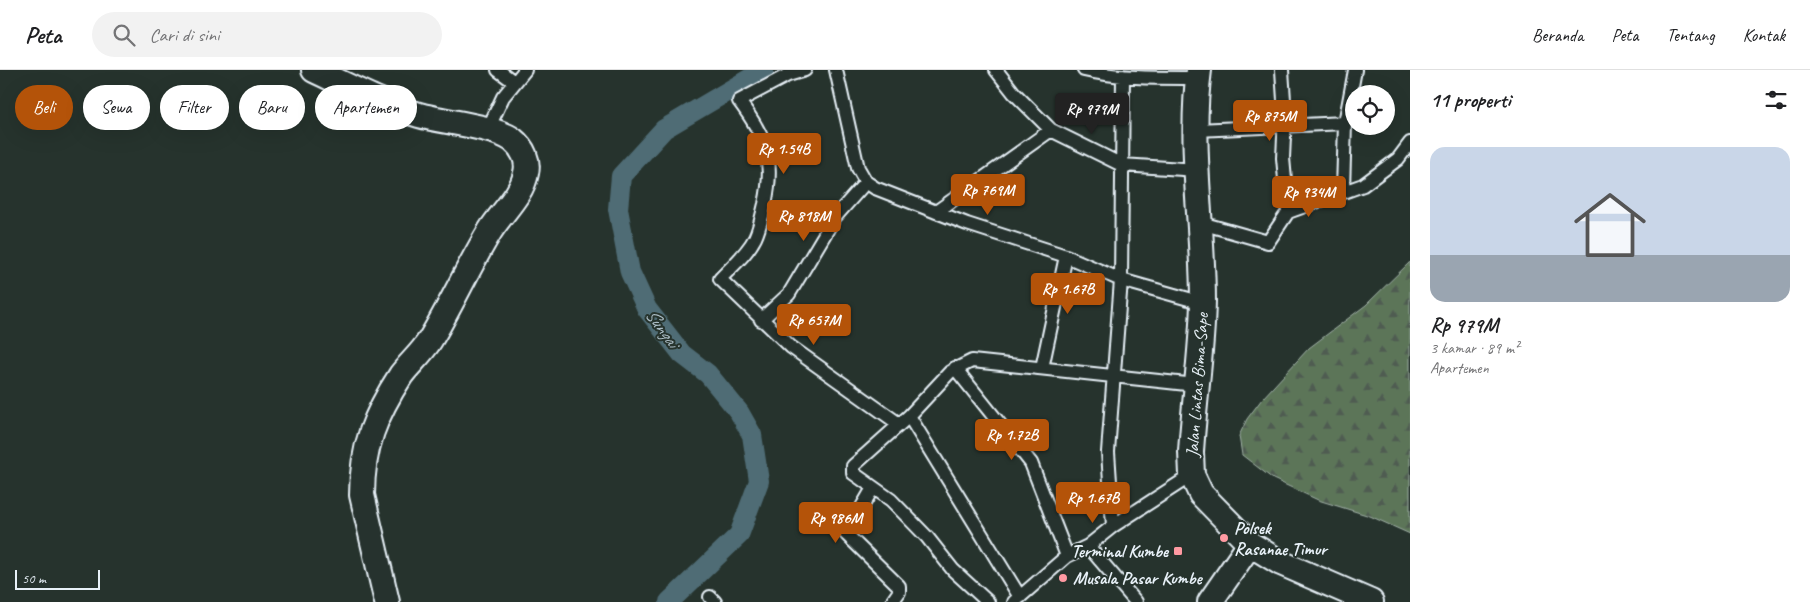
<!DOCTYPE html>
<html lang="id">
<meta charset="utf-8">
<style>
body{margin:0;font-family:Caveat,sans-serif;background:#f2f2f2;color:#202124;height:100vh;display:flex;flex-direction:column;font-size:19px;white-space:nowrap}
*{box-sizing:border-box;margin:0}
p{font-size:16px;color:#757577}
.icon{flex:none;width:28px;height:28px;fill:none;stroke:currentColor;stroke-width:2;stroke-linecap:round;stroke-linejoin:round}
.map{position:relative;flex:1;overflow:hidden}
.sheet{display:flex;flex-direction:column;background:#fff;width:400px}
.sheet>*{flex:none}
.guide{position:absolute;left:15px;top:15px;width:475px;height:45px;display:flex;gap:10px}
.controls{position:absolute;left:1345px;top:15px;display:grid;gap:10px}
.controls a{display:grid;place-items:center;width:50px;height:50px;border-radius:50%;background:#fff;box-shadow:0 5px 20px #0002;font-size:25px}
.scale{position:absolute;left:15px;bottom:12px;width:85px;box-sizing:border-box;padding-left:5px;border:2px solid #e8f1f8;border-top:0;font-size:14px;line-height:18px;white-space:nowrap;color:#e8f1f8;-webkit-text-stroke:4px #26332d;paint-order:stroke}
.price{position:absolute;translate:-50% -42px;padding:0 11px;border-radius:5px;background:#b45309;color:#fff;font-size:16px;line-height:32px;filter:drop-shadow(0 1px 2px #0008)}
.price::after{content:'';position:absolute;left:50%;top:30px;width:15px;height:11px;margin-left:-8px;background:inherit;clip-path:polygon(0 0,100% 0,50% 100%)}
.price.on{background:#222;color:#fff}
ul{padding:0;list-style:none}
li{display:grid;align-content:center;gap:10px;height:265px;padding:0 20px}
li+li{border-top:1px solid #e0e0e0}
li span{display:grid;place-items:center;height:155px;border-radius:15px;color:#555}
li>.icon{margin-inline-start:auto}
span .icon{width:90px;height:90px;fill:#fffc;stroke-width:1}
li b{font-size:21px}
h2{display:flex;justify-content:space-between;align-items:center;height:60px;padding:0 20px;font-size:21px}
.tag{padding:0 18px;border-radius:22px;background:#fff;box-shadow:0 5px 20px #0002;font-size:18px;line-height:45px}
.tag.on{background:#b45309;color:#fff}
header{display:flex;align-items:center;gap:30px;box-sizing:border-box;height:70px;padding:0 25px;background:#fff;border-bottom:1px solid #e0e0e0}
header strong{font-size:24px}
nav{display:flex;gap:28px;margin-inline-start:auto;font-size:18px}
.search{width:350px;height:45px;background:#f2f2f2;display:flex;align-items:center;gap:12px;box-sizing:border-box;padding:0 18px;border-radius:28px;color:#757577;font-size:19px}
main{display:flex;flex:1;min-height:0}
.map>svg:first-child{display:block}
.forest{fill:url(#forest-firs);stroke:#a2b2a8}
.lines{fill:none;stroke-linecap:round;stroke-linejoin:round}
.river{stroke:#4f6c75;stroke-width:20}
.street-casing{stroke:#e8f1f8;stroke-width:16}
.highway-casing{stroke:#e8f1f8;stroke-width:28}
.street{stroke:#26332d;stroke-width:12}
.highway{stroke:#26332d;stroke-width:24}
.poi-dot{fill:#ff9aa2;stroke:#26332d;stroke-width:2}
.labels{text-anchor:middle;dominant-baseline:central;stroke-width:4;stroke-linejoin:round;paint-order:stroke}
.street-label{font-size:18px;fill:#e8f1f8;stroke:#26332d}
.poi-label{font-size:18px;font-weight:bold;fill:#e8f1f8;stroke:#26332d;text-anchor:start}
.water-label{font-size:19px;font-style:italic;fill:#abbcc4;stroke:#26332d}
</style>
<header>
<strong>Peta</strong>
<div class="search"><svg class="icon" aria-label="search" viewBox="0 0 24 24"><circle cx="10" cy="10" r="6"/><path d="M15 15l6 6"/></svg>Cari di sini</div>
<nav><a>Beranda</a><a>Peta</a><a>Tentang</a><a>Kontak</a></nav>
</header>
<main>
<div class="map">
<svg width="1410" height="532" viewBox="0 0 1410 532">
<defs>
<pattern id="forest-firs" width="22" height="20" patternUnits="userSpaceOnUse" patternTransform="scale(1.25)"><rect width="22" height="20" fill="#5b7459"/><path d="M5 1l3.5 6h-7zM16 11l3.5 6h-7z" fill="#4f5c51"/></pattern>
</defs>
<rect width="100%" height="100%" fill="#26332d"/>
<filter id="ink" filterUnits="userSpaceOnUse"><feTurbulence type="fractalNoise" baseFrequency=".02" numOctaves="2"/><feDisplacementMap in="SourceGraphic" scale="10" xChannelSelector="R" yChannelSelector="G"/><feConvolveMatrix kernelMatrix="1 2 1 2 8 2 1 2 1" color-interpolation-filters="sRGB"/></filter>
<g filter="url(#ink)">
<path class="forest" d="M1410,192V464L1370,446L1318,430L1273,409L1242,385L1239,366L1247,349L1262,329L1309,278L1366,235Z"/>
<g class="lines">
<path class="river" d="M669,532L739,465L759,411L752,365L739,342L708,304L682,284L647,239L630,202L618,139L621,106L664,59L764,0"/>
<defs>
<path id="street" d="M498,0L514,12
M805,0L788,5L739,31C766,67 775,90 765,134C762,145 760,158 755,168C747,184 732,196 720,209L791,277L899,354
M836,0L858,98L866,112L875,118L967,154L1066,186L1121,210L1203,233
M996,0L1014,23L1051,60L1122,95L1198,100
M1084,0C1122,9 1160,8 1198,8
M1282,0L1285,45L1283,88L1288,142
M1197,60L1345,53
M487,61L503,27L525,0
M1343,120L1345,53L1355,0
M936,142L1051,60
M1201,153L1268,172L1288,142L1363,115L1398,89L1410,73
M761,250L789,224L835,147L866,112
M955,298L1031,393L1067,486
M1042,298L1066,186
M909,346L1020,527
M873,418L846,464L899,516V522L892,532
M1113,456L1108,382L1121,210L1123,6
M1088,476L1136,532
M710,527L715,532
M988,532L953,500L927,467L891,430L853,403V396L909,346L950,302L972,291L1196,315
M1014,532L1067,486L1088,476L1113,456L1192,405"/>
<path id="highway" d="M314,0C348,16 382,34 419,45C443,52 494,56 513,70C523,78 529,91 526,103C522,125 501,143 490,161C468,197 452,234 430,270C422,283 410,293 401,305C375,345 362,377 362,425L387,532
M1199,0C1189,76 1203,154 1203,231C1202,281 1194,332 1191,382L1192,405L1201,424L1250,474L1281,493L1371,532
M1210,532L1250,474"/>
</defs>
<use href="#street" class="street-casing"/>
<use href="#highway" class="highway-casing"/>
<use href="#street" class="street"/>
<use href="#highway" class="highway"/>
</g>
</g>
<g class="poi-dot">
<circle cx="1224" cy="468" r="5"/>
<rect x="1173" y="476" width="10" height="10" rx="2.5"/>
<circle cx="1063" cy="508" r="5"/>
</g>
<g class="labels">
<g class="street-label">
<text transform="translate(1197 315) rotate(-86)">Jalan Lintas Bima-Sape</text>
</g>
<g class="poi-label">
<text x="1234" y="458">Polsek<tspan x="1234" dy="21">Rasanae Timur</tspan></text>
<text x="1168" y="481" text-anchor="end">Terminal Kumbe</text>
<text x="1073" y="508">Musala Pasar Kumbe</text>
</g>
<g class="water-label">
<text transform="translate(662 258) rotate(54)">Sungai</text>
</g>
</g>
</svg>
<div class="controls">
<a><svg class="icon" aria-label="locate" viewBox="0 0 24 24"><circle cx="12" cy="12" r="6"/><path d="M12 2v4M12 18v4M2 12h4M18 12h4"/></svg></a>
</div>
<div class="scale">50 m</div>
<b class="price on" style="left:1092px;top:65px">Rp 979M</b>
<b class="price" style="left:1270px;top:72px">Rp 875M</b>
<b class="price" style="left:784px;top:105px">Rp 1.54B</b>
<b class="price" style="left:988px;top:146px">Rp 769M</b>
<b class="price" style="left:1309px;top:148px">Rp 934M</b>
<b class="price" style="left:804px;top:172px">Rp 818M</b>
<b class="price" style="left:1068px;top:245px">Rp 1.67B</b>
<b class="price" style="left:814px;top:276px">Rp 657M</b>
<b class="price" style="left:1012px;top:391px">Rp 1.72B</b>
<b class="price" style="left:1093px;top:454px">Rp 1.67B</b>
<b class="price" style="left:836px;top:474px">Rp 986M</b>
<div class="guide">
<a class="tag on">Beli</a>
<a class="tag">Sewa</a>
<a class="tag">Filter</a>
<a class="tag">Baru</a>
<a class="tag">Apartemen</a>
</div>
</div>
<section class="sheet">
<h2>11 properti<svg class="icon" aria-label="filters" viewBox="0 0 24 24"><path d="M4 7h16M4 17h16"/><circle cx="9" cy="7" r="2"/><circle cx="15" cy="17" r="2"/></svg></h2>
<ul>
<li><span style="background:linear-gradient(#c9d6e8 70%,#9aa5b1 0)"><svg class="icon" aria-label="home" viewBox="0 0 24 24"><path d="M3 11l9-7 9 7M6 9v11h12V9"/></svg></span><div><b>Rp 979M</b><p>3 kamar · 89 m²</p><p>Apartemen</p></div></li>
</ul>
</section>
</main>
